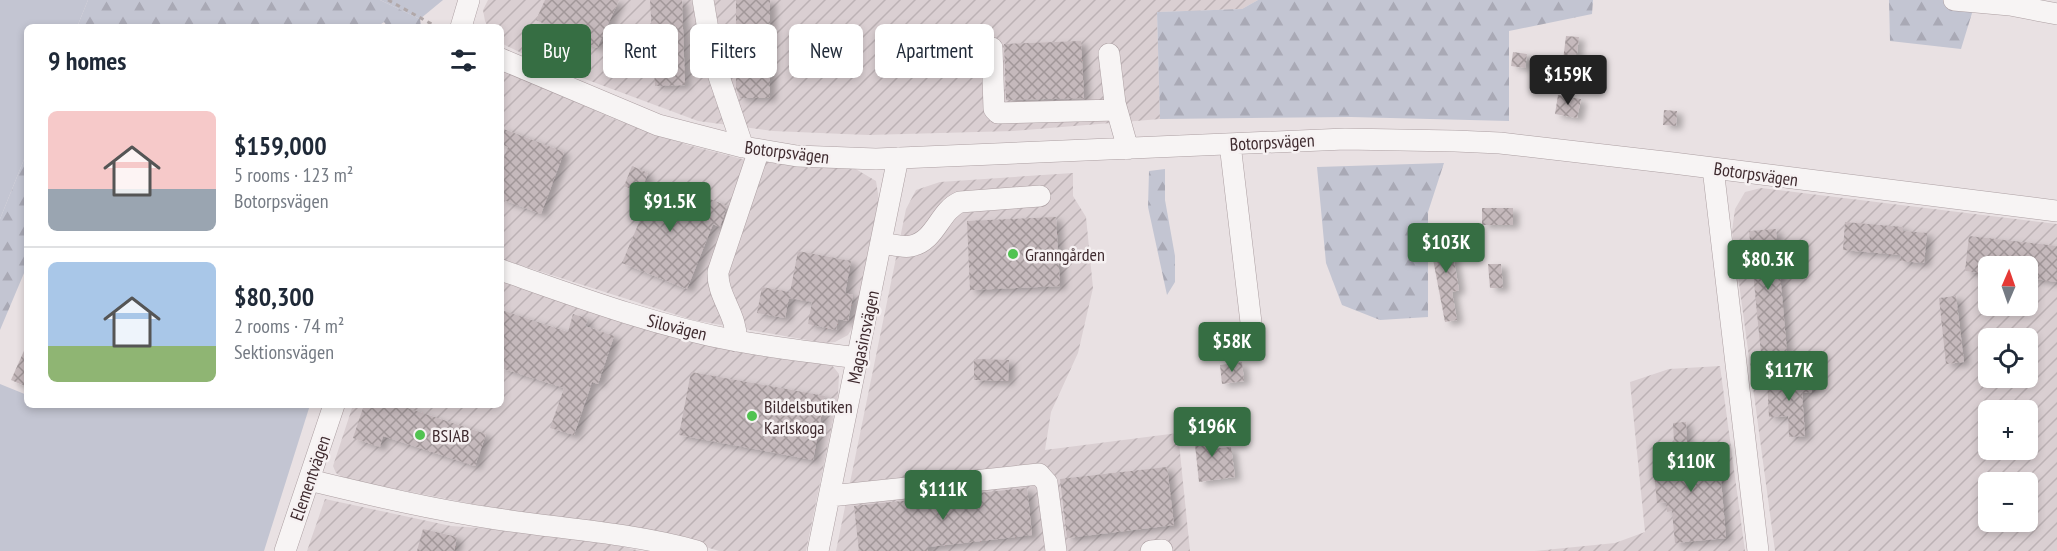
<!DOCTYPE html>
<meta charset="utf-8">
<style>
body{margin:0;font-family:"PT Sans Narrow",sans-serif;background:#f2f2f3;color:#1f2937;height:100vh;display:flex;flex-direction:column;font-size:22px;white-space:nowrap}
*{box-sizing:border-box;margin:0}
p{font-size:20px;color:#747a83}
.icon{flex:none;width:33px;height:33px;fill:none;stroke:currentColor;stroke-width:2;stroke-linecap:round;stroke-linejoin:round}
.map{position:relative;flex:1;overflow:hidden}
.panel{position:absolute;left:24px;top:24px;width:480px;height:384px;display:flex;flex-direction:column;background:#fff;border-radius:9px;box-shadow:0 3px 9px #0003}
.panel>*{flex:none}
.hud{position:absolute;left:522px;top:24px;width:570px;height:54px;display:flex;gap:12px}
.needle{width:39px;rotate:2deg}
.buttons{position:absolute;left:1978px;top:256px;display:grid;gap:12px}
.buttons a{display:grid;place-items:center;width:60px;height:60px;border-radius:9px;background:#fff;box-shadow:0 3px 9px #0003;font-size:30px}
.price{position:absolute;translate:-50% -51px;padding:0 14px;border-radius:6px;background:#366e43;color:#fff;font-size:20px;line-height:39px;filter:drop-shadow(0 2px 3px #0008)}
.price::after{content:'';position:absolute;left:50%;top:36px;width:18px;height:14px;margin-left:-9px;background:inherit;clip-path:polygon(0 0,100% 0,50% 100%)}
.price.active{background:#222;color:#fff}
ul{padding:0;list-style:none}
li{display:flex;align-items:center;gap:18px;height:150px;padding:0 24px}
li+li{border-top:2px solid #e0e1e3}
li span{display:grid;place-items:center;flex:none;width:168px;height:120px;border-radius:9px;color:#555}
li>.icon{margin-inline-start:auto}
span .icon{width:72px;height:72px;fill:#fffc;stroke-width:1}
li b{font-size:26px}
h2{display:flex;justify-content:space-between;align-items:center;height:72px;padding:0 24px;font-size:26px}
.tag{padding:0 21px;border-radius:9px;background:#fff;box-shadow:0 3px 9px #0003;font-size:21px;line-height:54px}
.tag.active{background:#366e43;color:#fff}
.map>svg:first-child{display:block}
.industrial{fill:url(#industrial-furrows);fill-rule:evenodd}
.green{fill:#c3c5d2}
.forest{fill:url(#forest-firs)}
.building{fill:url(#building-cross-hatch);filter:url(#shadow)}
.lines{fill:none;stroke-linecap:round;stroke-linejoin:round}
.minor-casing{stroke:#ac9fa2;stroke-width:22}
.path{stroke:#b1a8a9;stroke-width:3;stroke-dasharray:4.5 4.5;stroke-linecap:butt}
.minor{stroke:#f7f4f4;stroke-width:21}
.poi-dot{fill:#51c351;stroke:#f6f1f2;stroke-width:2}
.labels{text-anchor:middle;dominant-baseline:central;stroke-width:5;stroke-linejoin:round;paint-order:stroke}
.street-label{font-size:18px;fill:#3f2b2f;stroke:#f6f1f2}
.poi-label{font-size:18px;fill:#3f2b2f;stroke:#f6f1f2;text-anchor:start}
</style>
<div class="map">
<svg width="2057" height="551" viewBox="0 0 2057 551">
<defs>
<pattern id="industrial-furrows" width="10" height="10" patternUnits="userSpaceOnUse" patternTransform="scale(1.5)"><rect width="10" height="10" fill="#dacfd2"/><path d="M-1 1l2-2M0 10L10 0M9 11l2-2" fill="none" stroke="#bcb2b5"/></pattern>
<pattern id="forest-firs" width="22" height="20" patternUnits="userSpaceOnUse" patternTransform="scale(1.5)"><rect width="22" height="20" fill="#c3c5d2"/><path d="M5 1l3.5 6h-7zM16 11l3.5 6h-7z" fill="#a9a9b5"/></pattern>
<pattern id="building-cross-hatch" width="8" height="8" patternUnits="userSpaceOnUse" patternTransform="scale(1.5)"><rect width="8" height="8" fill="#c5b9bc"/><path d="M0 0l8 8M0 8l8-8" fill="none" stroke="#a19799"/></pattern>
<filter id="shadow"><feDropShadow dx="6" dy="3.5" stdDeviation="3" flood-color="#0004"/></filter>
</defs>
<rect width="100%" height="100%" fill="#e9e1e3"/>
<path class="industrial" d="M488,0H1258L1242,9L1157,12L1160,119L1013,131L868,135L773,131L698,121L542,63L501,43V27H488L485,21L483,10Z
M501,69L614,119L688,145L746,160L854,168L876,181L879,200L854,325L848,335L835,342L824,343L693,320L501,259Z
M1073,173V196L1086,217L1093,288L1078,353L1051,412L1045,450L1178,433L1190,551H836L906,209L916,190L940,182Z
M1761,188L2057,224V551H1775L1732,231L1735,209L1745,192ZM1989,267H2028V306H1989ZM1989,339H2028V378H1989ZM1989,411H2028V450H1989ZM1989,483H2028V522H1989Z
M501,281L832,365L839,374L838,396L806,551H719L664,534L514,512L345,479L336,473L333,466L353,405H501Z
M1720,366L1745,551H1535L1615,543L1645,532L1630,382L1669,369Z
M325,499L451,526L567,534L641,551H307Z"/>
<path class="green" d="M0,0H88L77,27H27V152L0,219Z
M380,0H443L420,19Z
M0,384L27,395V405H310L264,551H0Z"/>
<path class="forest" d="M88,0H380L420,19L421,27H388L384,22L377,27H77Z
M1258,0H1593L1592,14L1509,31V121L1351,117L1160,119L1157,12L1242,9Z
M1889,0H1976L1961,49L1890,41Z
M27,152V266L0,330V219Z
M1444,163L1428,212V317L1380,320L1342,305L1326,263L1317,167Z
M1165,169V200L1175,256V282L1167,295L1148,207L1149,171Z"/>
<path class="building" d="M545,0H619L597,48L536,20Z
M650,0H682L685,85L655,86Z
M736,0H770V98H740L736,87Z
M1566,36L1579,37L1576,61L1563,60Z
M1081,41L1084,98L1006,100L1004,44Z
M1513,52L1527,54L1525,68L1511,66Z
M1558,95L1581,99L1577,118L1555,114Z
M1664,110L1677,111L1676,126L1663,125Z
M501,128L564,152L541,214L501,199V165L508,147L501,144Z
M632,166L648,173L642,189L643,187L676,200L678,195L706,207L710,199L727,206L720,227L713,224L687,289L622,263L645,208L636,204L641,193L624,186Z
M1482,208H1513V225H1482Z
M1056,217L1060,286L970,290L967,221Z
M1845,222L1903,227V231L1927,233L1924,263L1900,261L1901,255L1843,250Z
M1776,229L1787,352L1761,354L1749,231Z
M1449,231L1459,290L1452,292L1457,320L1445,322L1431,249L1437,248L1435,233Z
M1969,236L2057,246V282L2028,278V267H1989V274L1965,271Z
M798,251L851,261L845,293L853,295L848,321L838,319L836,330L808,324L812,302L789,298Z
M1488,264H1501L1503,288H1490Z
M762,287L790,292L785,318L757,313Z
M1956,296L1964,362L1946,364L1939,298Z
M501,310L568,332L573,314L588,319L585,326L614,336L598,384L592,382L574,435L550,428L564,388L501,368Z
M27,344V387L11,380Z
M974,359L1009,360L1008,381L974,380Z
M1242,362L1244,381L1222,384L1220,365Z
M691,372L825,396L813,460L679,435Z
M1811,377L1812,392L1802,393L1805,436L1789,437L1788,416L1769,417L1767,379Z
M364,405H398L486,434L475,466L383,436L380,447L353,438Z
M1686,422L1688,460L1719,457L1726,538L1675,543L1672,511L1667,512L1666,502L1657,503L1653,463L1675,461L1673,423Z
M1207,425L1210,449L1231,447L1235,477L1199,482L1193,426Z
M1167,467L1174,525L1067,538L1060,479Z
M1027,488L1032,535L928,547V551H859L854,506Z
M423,529L457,537L454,551H417Z"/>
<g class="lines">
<defs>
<path id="minor" d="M703,0L713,59L743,147
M1954,0L2010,5L2057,14
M461,27L469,0
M992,48L994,109L998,113L1117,110
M1109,54L1115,103L1128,149
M501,59L658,125L743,147L797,156L876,159L1345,139L1455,141L1500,143L1673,163L2057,211
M1230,144L1252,331
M1713,168L1758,551
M882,243C891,244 902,248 911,246C936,241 939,211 960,202L1040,196
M501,270C578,297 656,326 737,341C777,348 818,353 859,358
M736,341C738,315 717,297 718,272L759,150
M309,480C371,495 434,510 497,519C564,529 632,533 697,551
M830,496L1039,474L1047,483L1056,551
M285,551L334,405
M818,551L898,158
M1151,551L1162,550"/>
</defs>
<use href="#minor" class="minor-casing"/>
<path class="path" d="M388,0L437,27"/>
<use href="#minor" class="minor"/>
</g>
<g class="poi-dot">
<circle cx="1013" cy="254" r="6"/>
<circle cx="752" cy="416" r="6"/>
<circle cx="420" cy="435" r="6"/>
</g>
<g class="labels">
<g class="street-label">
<text transform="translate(1272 142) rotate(-3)">Botorpsvägen</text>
<text transform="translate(787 152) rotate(7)">Botorpsvägen</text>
<text transform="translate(1756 174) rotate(8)">Botorpsvägen</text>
<text transform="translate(677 327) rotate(14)">Silovägen</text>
<text transform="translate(863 337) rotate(-78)">Magasinsvägen</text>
<text transform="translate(310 478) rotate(-71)">Elementvägen</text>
</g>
<g class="poi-label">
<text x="1025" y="254">Granngården</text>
<text x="764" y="406">Bildelsbutiken<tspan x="764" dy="21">Karlskoga</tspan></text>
<text x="432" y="435">BSIAB</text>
</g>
</g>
</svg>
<div class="buttons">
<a><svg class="needle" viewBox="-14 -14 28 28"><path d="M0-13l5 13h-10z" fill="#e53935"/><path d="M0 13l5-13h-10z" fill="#747a83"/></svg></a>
<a><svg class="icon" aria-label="locate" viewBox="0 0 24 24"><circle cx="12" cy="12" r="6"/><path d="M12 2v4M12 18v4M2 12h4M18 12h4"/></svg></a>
<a>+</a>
<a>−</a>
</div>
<b class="price active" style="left:1568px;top:106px">$159K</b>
<b class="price" style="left:670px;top:233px">$91.5K</b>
<b class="price" style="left:1446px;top:274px">$103K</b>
<b class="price" style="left:1768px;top:291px">$80.3K</b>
<b class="price" style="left:1232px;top:373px">$58K</b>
<b class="price" style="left:1789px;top:402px">$117K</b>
<b class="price" style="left:1212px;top:458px">$196K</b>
<b class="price" style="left:1691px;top:493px">$110K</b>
<b class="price" style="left:943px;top:521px">$111K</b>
<div class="hud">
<a class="tag active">Buy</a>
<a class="tag">Rent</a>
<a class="tag">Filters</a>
<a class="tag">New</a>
<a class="tag">Apartment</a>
</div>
<section class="panel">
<h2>9 homes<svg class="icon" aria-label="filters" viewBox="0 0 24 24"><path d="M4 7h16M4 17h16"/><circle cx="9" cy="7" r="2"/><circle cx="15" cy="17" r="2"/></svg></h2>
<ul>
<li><span style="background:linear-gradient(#f6c9c9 65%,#9aa5b1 0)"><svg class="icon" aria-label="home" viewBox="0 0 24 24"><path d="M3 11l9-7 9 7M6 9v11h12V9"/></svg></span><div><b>$159,000</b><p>5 rooms · 123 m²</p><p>Botorpsvägen</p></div></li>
<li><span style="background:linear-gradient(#a9c7e8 70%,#8fb573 0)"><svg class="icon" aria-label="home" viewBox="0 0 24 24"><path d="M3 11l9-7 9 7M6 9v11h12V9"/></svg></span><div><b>$80,300</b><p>2 rooms · 74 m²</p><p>Sektionsvägen</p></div></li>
</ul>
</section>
</div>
